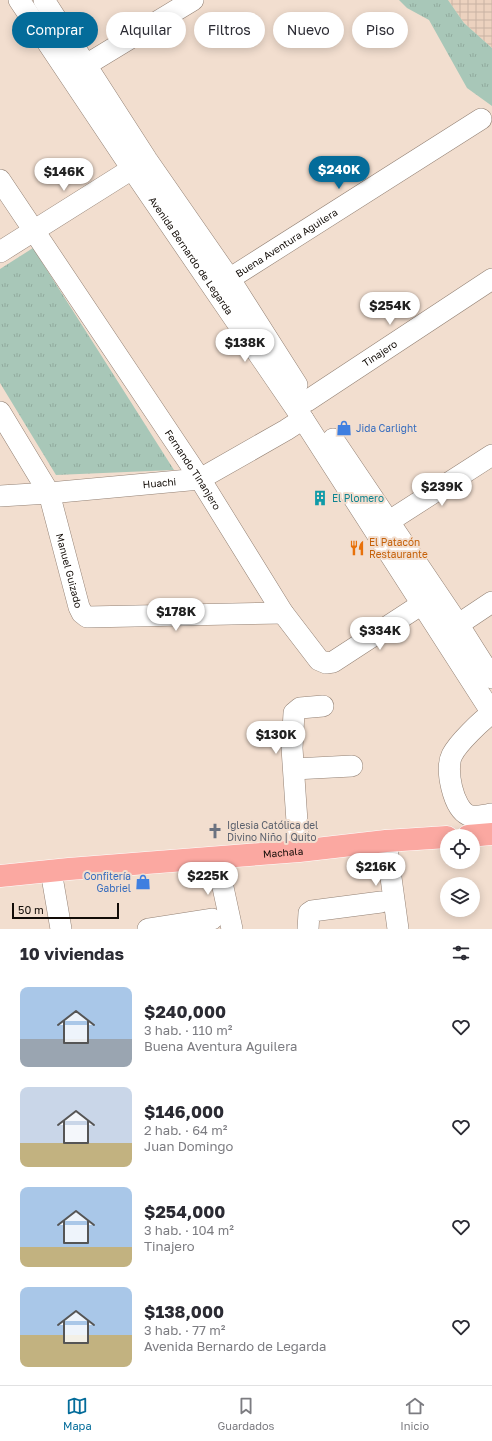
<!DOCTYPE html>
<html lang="es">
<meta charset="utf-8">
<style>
body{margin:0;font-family:"Golos Text",sans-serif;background:#f2f2f3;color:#2b2b33;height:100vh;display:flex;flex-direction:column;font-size:15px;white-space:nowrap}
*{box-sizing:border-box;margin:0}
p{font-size:13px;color:#7c7c81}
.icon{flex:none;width:22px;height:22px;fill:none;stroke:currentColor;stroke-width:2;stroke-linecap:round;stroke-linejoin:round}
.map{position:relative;height:929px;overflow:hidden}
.drawer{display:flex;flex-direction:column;background:#fff;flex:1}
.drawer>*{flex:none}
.top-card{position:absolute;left:12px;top:12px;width:468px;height:36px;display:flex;gap:8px}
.fabs{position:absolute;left:440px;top:829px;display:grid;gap:8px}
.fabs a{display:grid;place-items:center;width:40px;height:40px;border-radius:50%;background:#fff;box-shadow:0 2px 10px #0003;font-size:20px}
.scale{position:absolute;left:12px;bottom:10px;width:107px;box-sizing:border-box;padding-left:4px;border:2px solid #120c07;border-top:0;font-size:11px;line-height:14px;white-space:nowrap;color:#120c07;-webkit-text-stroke:3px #f2decf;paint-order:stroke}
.price{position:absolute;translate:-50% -34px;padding:0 9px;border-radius:14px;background:#fff;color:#222;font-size:13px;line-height:26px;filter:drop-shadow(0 1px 2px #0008)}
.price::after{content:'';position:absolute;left:50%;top:24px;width:12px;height:9px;margin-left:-6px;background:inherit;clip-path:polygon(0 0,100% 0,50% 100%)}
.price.current{background:#046c9a;color:#fff}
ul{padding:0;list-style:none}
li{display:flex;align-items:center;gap:12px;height:100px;padding:0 20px}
li span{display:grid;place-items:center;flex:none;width:112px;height:80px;border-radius:8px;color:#555}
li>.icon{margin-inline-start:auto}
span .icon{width:48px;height:48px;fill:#fffc;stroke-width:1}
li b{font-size:17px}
h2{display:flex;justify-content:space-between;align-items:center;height:48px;padding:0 20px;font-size:17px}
.chip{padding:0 14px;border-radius:18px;background:#fff;box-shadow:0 2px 10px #0003;font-size:14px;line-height:36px}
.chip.current{background:#046c9a;color:#fff}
.dock{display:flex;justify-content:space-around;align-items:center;height:56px;border-top:1px solid #e1e1e2;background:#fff;font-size:11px;color:#7c7c81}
.dock a{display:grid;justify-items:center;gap:2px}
.dock .current{color:#046c9a}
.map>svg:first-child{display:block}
.industrial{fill:url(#industrial-grid)}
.grass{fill:url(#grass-tufts)}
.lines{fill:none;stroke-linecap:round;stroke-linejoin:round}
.minor-casing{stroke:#938174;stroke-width:22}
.major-casing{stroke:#fff;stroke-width:23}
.minor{stroke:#fff;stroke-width:21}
.major{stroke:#fba8a1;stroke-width:22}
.labels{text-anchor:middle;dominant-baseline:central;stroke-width:4;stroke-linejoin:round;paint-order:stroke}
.street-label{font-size:10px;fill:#120c07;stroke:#f2decf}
.shop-label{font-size:10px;fill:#366cbe;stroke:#f2decf;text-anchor:start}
.culture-label{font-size:10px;fill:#0d838f;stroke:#f2decf;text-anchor:start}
.food-label{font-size:10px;fill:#c56008;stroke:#f2decf;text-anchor:start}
.worship-label{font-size:10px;fill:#5b616d;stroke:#f2decf;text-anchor:start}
</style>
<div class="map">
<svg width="492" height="929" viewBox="0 0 492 929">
<defs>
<pattern id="industrial-grid" width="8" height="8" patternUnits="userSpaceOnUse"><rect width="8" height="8" fill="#ecd2bf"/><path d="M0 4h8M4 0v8" fill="none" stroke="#c9b3a3"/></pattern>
<pattern id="grass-tufts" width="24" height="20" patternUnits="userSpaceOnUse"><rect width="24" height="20" fill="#a8c7b8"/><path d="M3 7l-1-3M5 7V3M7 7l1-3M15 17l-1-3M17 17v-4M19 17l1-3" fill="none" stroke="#90aa9d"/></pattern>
</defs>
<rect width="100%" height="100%" fill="#f2decf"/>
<path class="industrial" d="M448,0H492V48L464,23Z"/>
<path class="grass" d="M399,0H448L464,23L492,48V106L467,88L429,20L407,8Z
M33,248L174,470L56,475L0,383V269Z"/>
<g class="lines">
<defs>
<g id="minor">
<path id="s1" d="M19,0L132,169L303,419L492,713"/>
<path d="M44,0L147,160L229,278L297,385"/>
<path d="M86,65L193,0"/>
<path id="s2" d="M0,180L200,479L283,613L319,660L326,663L333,662L422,604"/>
<path d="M0,252L143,162"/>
<path id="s3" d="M218,286L481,119"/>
<path id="s4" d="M307,401L492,279"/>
<path id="s5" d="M0,412L49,493L79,607L82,613L87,617L283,613"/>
<path d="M333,439L458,624L492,678"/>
<path id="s6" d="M0,496L49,493L200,479L286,430L303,419"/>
<path d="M377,529L492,455"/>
<path d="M447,632L492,602"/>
<path d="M492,713C481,721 458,743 452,755C445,769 453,808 468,815C474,818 485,815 492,814"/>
<path d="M294,769L352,766"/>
<path d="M386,841L398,929"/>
<path d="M299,851L292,748L294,713L300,708L323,706"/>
<path d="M218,857L221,878L232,929"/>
<path d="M51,871L61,929"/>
<path d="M148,929L212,919"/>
<path d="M308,929L309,913L312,911L381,902"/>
</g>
<g id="major">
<path d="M468,836L492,834"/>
<path id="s7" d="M0,876L69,869L299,851L386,841L447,837"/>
</g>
</defs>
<use href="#minor" class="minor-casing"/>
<use href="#major" class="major-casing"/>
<use href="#minor" class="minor"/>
<use href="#major" class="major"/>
</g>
<defs>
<symbol id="shop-bare" viewBox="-9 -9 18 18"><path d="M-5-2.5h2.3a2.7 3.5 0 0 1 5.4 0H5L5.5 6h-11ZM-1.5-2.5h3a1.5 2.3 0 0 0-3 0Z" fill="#3f7fe0" stroke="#f2decf" stroke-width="2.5" paint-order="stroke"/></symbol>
<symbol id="building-bare" viewBox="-9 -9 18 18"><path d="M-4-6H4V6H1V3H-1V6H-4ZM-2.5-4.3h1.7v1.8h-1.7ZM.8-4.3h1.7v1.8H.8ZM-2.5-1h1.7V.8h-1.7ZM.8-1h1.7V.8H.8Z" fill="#0f9aa8" stroke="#f2decf" stroke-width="2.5" paint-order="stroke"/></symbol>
<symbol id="restaurant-bare" viewBox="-9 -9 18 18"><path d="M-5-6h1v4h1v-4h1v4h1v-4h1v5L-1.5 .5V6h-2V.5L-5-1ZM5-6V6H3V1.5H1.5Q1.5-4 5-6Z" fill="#e8710a" stroke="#f2decf" stroke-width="2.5" paint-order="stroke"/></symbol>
<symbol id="church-bare" viewBox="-9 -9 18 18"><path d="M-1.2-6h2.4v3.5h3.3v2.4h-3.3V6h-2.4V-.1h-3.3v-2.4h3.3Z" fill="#6b7280" stroke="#f2decf" stroke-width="2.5" paint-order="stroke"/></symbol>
</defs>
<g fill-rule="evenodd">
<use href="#shop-bare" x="333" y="417" width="22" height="22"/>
<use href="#building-bare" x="309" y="487" width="22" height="22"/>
<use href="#restaurant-bare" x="346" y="537" width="22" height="22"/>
<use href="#church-bare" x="204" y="820" width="22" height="22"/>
<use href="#shop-bare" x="132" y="871" width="22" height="22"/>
</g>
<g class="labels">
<g class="street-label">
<text stroke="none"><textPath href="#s3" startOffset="81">Buena Aventura Aguilera</textPath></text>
<text stroke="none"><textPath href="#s1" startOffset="308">Avenida Bernardo de Legarda</textPath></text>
<text stroke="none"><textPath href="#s4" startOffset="87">Tinajero</textPath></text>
<text stroke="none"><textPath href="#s2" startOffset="348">Fernando Tinanjero</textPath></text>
<text stroke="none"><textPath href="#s6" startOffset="160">Huachi</textPath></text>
<text stroke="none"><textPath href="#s5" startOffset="175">Manuel Guizado</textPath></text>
<text stroke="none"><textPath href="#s7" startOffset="284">Machala</textPath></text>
</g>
<g class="shop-label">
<text x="356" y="428">Jida Carlight</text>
<text x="131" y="876" text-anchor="end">Confitería<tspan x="131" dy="12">Gabriel</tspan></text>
</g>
<g class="culture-label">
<text x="332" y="498">El Plomero</text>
</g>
<g class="food-label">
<text x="369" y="542">El Patacón<tspan x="369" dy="12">Restaurante</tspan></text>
</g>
<g class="worship-label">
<text x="227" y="825">Iglesia Católica del<tspan x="227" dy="12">Divino Niño | Quito</tspan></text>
</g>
</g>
</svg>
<div class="fabs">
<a><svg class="icon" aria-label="locate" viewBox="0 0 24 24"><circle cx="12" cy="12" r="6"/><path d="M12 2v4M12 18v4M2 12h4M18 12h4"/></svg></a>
<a><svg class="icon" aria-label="layers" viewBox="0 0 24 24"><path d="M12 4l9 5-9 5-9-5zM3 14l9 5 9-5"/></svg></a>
</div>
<div class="scale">50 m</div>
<b class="price current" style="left:339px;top:190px">$240K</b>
<b class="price" style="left:64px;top:192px">$146K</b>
<b class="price" style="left:390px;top:326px">$254K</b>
<b class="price" style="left:245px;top:363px">$138K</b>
<b class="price" style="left:442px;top:507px">$239K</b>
<b class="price" style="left:176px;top:632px">$178K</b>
<b class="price" style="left:380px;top:651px">$334K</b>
<b class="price" style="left:276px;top:755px">$130K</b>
<b class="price" style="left:376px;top:887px">$216K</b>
<b class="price" style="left:208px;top:896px">$225K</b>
<div class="top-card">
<a class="chip current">Comprar</a>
<a class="chip">Alquilar</a>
<a class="chip">Filtros</a>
<a class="chip">Nuevo</a>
<a class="chip">Piso</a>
</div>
</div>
<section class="drawer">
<h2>10 viviendas<svg class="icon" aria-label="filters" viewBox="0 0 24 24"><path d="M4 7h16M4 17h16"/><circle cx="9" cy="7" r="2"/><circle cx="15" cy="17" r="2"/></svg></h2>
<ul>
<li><span style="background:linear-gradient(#a9c7e8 65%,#9aa5b1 0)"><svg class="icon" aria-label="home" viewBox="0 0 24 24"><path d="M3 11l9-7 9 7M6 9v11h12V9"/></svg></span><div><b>$240,000</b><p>3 hab. · 110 m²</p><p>Buena Aventura Aguilera</p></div><svg class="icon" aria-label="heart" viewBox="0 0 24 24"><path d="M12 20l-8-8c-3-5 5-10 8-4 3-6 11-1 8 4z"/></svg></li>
<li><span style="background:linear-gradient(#c9d6e8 70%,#c2b280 0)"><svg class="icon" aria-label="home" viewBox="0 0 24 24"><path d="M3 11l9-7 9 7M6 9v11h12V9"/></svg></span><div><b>$146,000</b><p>2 hab. · 64 m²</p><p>Juan Domingo</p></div><svg class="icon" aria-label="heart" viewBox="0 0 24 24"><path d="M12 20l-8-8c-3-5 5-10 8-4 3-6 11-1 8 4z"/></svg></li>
<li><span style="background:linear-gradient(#a9c7e8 75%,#c2b280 0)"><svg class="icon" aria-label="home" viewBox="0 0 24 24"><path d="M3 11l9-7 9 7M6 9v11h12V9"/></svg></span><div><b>$254,000</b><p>3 hab. · 104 m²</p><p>Tinajero</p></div><svg class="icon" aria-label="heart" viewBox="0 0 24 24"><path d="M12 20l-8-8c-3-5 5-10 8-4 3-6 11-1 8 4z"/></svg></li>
<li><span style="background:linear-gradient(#a9c7e8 60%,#c2b280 0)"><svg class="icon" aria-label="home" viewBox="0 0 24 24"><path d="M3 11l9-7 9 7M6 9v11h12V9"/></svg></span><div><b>$138,000</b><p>3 hab. · 77 m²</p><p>Avenida Bernardo de Legarda</p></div><svg class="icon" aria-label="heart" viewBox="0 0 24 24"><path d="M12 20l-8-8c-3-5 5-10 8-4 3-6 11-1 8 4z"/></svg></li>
</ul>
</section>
<nav class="dock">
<a class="current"><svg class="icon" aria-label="map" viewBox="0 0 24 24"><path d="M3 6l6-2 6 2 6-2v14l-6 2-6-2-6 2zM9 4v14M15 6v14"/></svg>Mapa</a>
<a><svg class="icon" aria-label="saved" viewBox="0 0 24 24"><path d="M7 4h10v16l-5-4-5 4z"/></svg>Guardados</a>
<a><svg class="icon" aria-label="home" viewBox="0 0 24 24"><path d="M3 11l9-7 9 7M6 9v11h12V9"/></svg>Inicio</a>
</nav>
